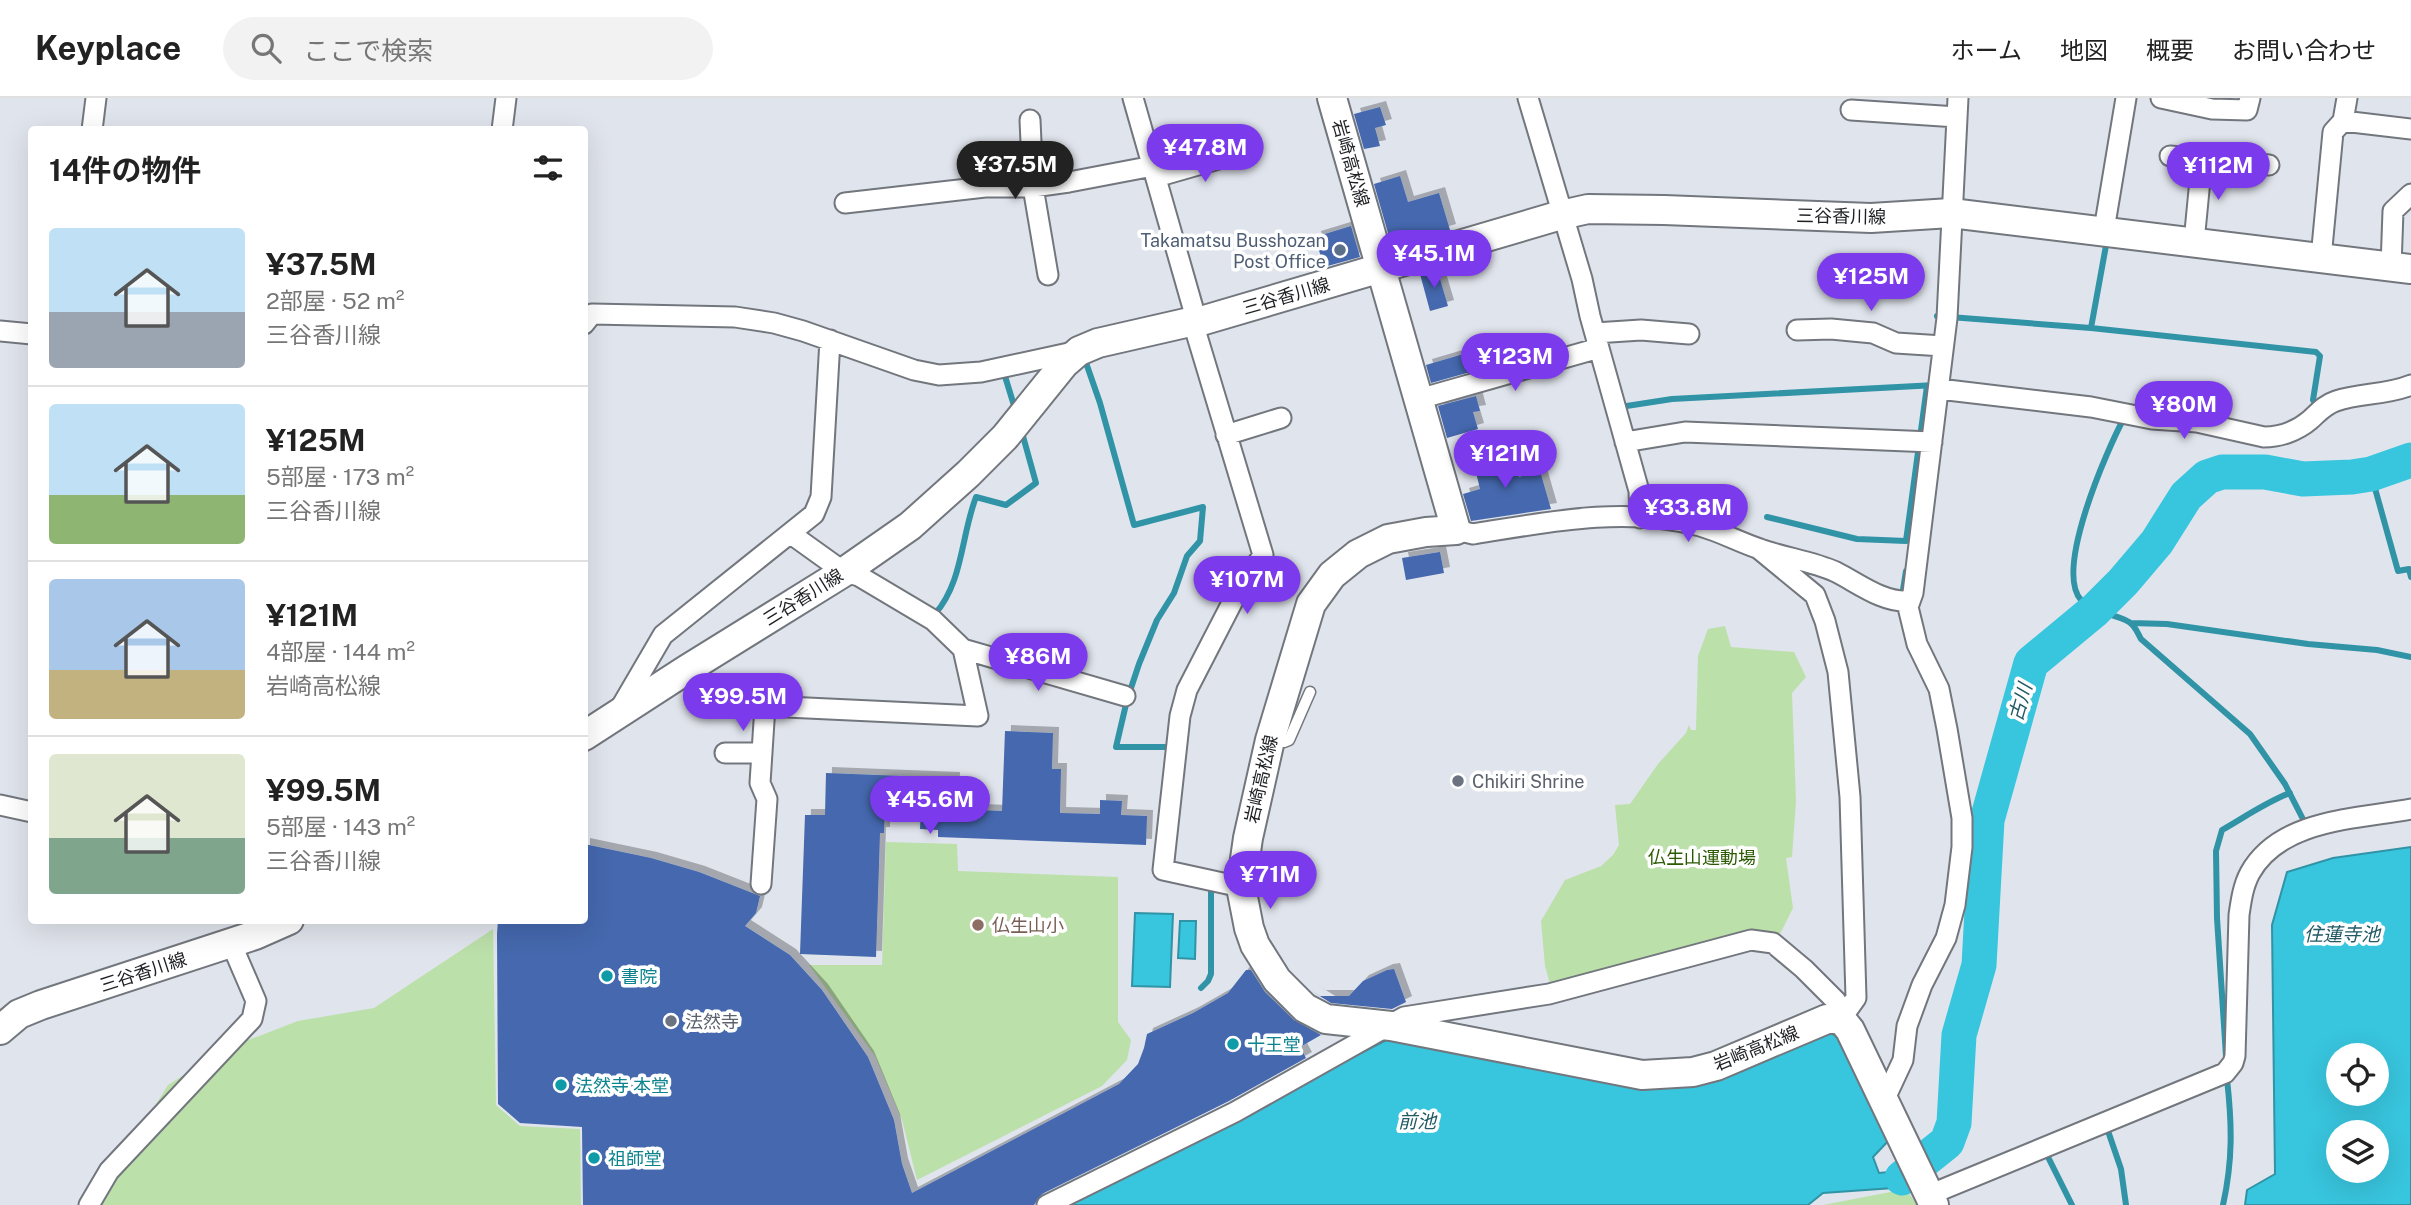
<!DOCTYPE html>
<html lang="ja">
<meta charset="utf-8">
<style>
body{margin:0;font-family:"Public Sans","Noto Sans JP",sans-serif;background:#f2f2f2;color:#222;height:100vh;display:flex;flex-direction:column;font-size:26px;white-space:nowrap}
*{box-sizing:border-box;margin:0}
p{font-size:23px;color:#767676}
.icon{flex:none;width:38px;height:38px;fill:none;stroke:currentColor;stroke-width:2;stroke-linecap:round;stroke-linejoin:round}
.map{position:relative;flex:1;overflow:hidden}
.drawer{position:absolute;left:28px;top:28px;width:560px;height:798px;display:flex;flex-direction:column;background:#fff;border-radius:7px;box-shadow:0 7px 28px #0002}
.drawer>*{flex:none}
.tools{position:absolute;left:2326px;top:945px;display:grid;gap:14px}
.tools a{display:grid;place-items:center;width:63px;height:63px;border-radius:50%;background:#fff;box-shadow:0 7px 28px #0002;font-size:35px}
.price{position:absolute;translate:-50% -60px;padding:0 16px;border-radius:24px;background:#7c3aed;color:#fff;font-size:23px;line-height:46px;filter:drop-shadow(0 2px 4px #0008)}
.price::after{content:'';position:absolute;left:50%;top:42px;width:21px;height:16px;margin-left:-10px;background:inherit;clip-path:polygon(0 0,100% 0,50% 100%)}
.price.active{background:#222;color:#fff}
ul{padding:0;list-style:none}
li{display:flex;align-items:center;gap:21px;height:175px;padding:0 21px}
li+li{border-top:2px solid #e0e0e0}
li span{display:grid;place-items:center;flex:none;width:196px;height:140px;border-radius:7px;color:#555}
li>.icon{margin-inline-start:auto}
span .icon{width:84px;height:84px;fill:#fffc;stroke-width:1}
li b{font-size:30px}
h2{display:flex;justify-content:space-between;align-items:center;height:84px;padding:0 21px;font-size:30px}
header{display:flex;align-items:center;gap:42px;box-sizing:border-box;height:98px;padding:0 35px;background:#fff;border-bottom:2px solid #e0e0e0}
header strong{font-size:33px}
nav{display:flex;gap:38px;margin-inline-start:auto;font-size:24px}
.search{width:490px;height:63px;background:#f2f2f2;display:flex;align-items:center;gap:18px;box-sizing:border-box;padding:0 24px;border-radius:38px;color:#767676;font-size:26px}
.map>svg:first-child{display:block}
.green{fill:#bce0aa}
.water{fill:#38c5de;stroke:#3093a6;stroke-width:2;fill-rule:evenodd}
.lines{fill:none;stroke-linecap:round;stroke-linejoin:round}
.stream{stroke:#3093a6;stroke-width:6}
.river{stroke:#38c5de;stroke-width:35}
.building{fill:#4467ae;filter:url(#shadow)}
.lane-casing{stroke:#72767d;stroke-width:13}
.street-casing{stroke:#72767d;stroke-width:23}
.secondary-casing{stroke:#72767d;stroke-width:32}
.lane{stroke:#fff;stroke-width:10}
.street{stroke:#fff;stroke-width:19}
.secondary{stroke:#fff;stroke-width:28}
.service-dot{fill:#5c6f8a;stroke:#fff;stroke-width:2.5}
.worship-dot{fill:#6b7280;stroke:#fff;stroke-width:2.5}
.education-dot{fill:#8d6e63;stroke:#fff;stroke-width:2.5}
.culture-dot{fill:#0f9aa8;stroke:#fff;stroke-width:2.5}
.labels{text-anchor:middle;dominant-baseline:central;stroke-width:7;stroke-linejoin:round;paint-order:stroke}
.street-label{font-size:18px;fill:#1e1f22;stroke:#fff}
.service-label{font-size:18px;fill:#4e5e75;stroke:#fff;text-anchor:end}
.worship-label{font-size:18px;fill:#5b616d;stroke:#fff;text-anchor:start}
.park-label{font-size:18px;fill:#2c5a03;stroke:#fff}
.education-label{font-size:18px;fill:#785e54;stroke:#fff;text-anchor:start}
.culture-label{font-size:18px;fill:#0d838f;stroke:#fff;text-anchor:start}
.water-label{font-size:19px;font-style:italic;fill:#225a64;stroke:#fff}
</style>
<header>
<strong>Keyplace</strong>
<div class="search"><svg class="icon" aria-label="search" viewBox="0 0 24 24"><circle cx="10" cy="10" r="6"/><path d="M15 15l6 6"/></svg>ここで検索</div>
<nav><a>ホーム</a><a>地図</a><a>概要</a><a>お問い合わせ</a></nav>
</header>
<div class="map">
<svg width="2411" height="1107" viewBox="0 0 2411 1107">
<defs>
<filter id="shadow"><feDropShadow dx="6" dy="-6" stdDeviation="0" flood-color="#0004"/></filter>
</defs>
<rect width="100%" height="100%" fill="#e0e4ec"/>
<path class="green" d="M1725,528L1731,549L1794,554L1806,579L1792,595L1796,703L1792,759L1786,760L1793,810L1777,842L1551,889L1545,868L1541,823L1565,782L1601,768L1613,757L1619,747L1615,707L1630,706L1658,666L1686,635L1689,627L1691,632H1696L1698,558L1708,531Z
M886,744L957,746L958,773L1118,779V924L1131,942L1127,962L1102,988L917,1082L902,1022L875,958L809,867H882Z
M493,831L496,1007L520,1028L580,1031L581,1107H93L168,987L225,951L298,923L374,910Z
M1906,1091L1917,1107H1823Z"/>
<path class="water" d="M2411,749V1107H2245L2247,1092L2275,1076L2272,827L2287,774L2333,760ZM2376,957V996H2338V957ZM2376,1034V1073H2338V1034Z
M1135,815L1173,816L1170,889L1132,888Z
M1180,823H1196L1195,861L1178,860Z
M1819,933L1836,937L1891,1040L1873,1059L1879,1075L1899,1073L1907,1089L1823,1095L1808,1107H1065L1400,935L1646,985Z"/>
<g class="lines">
<path class="stream" d="M1937,218L2091,230L2316,254L2320,258L2313,302L2316,306
M2091,230L2107,142
M1084,259L1100,305L1134,427L1203,409L1200,443L1187,458L1174,495L1157,522L1139,566L1127,602L1116,649H1172
M1008,274L1004,275L1016,314
M1620,309L1672,301L1936,287
M2124,320C2107,352 2054,472 2081,502C2094,516 2114,515 2129,524C2135,527 2138,536 2141,541L2250,636L2285,686L2307,729
M2371,376L2398,473L2409,471L2411,479
M1767,419L1857,441L1906,443L1927,288
M1902,498L1906,473
M935,516C963,484 961,438 976,399L1006,407L1036,385L1021,331
M2131,525L2167,526L2308,546L2377,552L2411,559
M1201,890L1208,883L1211,876V790L1207,789
M2226,958L2217,820L2216,753L2222,732C2245,719 2266,704 2290,695
M2107,1030L2121,1071L2126,1107
M2046,1055L2072,1107
M2223,1107C2233,1062 2232,1026 2227,981"/>
<path class="river" d="M1902,1080L1947,1044L1954,1025L1959,937L1979,867L1987,722L2031,565L2095,512L2123,484L2157,444L2186,398L2207,379L2222,374H2265L2303,381L2352,379L2371,376L2411,362"/>
</g>
<path class="building" d="M1380,9L1386,27L1375,30L1380,48L1364,51L1354,16Z
M1400,78L1408,104L1439,95L1450,132L1392,149L1374,86Z
M1351,128L1360,159L1324,169L1315,139Z
M1437,171L1448,208L1430,213L1420,176Z
M1501,245L1505,260L1498,262L1499,266L1431,285L1426,267Z
M1476,298L1480,313L1473,314L1478,331L1447,340L1438,308Z
M1512,353L1519,379L1540,373L1551,411L1471,423L1463,396L1480,391L1473,362Z
M1440,454L1444,475L1406,482L1402,460Z
M1005,633L1053,635L1052,671H1061L1060,715L1100,716V702L1122,703L1121,717L1147,718L1146,747L938,739V732L920,731L921,710L885,708L884,735H880L876,859L800,856L805,717H825L826,675L954,680L953,711L1002,713Z
M584,746L651,760L699,774L760,798L756,815L745,828L790,857L822,892L868,959L894,1022L902,1066L912,1095L1119,986L1138,966L1144,950L1147,936L1193,915L1228,895L1246,872H1251L1265,894L1294,922L1321,937L1300,949L1306,960L1229,1003L1042,1096L1034,1107H583L582,1029L520,1025L498,1006L497,836L498,822H584Z
M1394,871L1406,904L1392,911L1331,905L1310,892L1320,898H1349L1363,883L1387,872Z"/>
<g class="lines">
<defs>
<path id="lane" d="M1274,643L1284,644L1289,642L1310,594"/>
<path id="street" d="M1133,0L1195,217L1194,228L1263,457L1236,497L1187,592L1180,618L1163,772L1241,789
M1528,0L1582,181L1590,218L1639,393L1640,420
M2161,0L2212,11L2247,12L2250,0
M1851,12L1957,19
M1030,22L1033,89L1048,177
M2343,23L2411,31
M92,32L96,0
M502,32L506,0
M2170,58L2269,67
M1156,79L1243,54
M845,105L985,89H1033L1069,84L1153,68
M2104,132L2126,0
M2194,144L2202,61
M2321,160L2333,34L2343,23L2347,0
M2391,169L2393,113L2411,96
M584,226L592,216L735,219L774,225L803,233L914,272L939,277L981,274L1078,253
M1797,232L1831,231L1873,235L1896,245L1943,248
M0,233L32,236
M1595,235L1641,232L1689,236
M1939,291L2091,309L2152,321L2197,324L2264,339C2280,339 2297,333 2310,322C2318,315 2324,307 2336,303C2360,295 2387,297 2411,287
M1419,301L1599,250
M1226,337L1281,320
M1625,344L1685,334L1932,344
M1456,432L1473,436C1547,424 1626,408 1700,428C1721,434 1739,444 1760,451C1785,460 1812,463 1836,474C1858,485 1883,505 1909,503
M963,551L1125,598
M618,614L663,537L814,416L821,399L830,242
M725,655H762
M0,707L32,714
M761,786L767,701L760,685L765,608L978,618L963,551L933,522L859,478L844,474L791,436
M1883,1005L1903,962L1907,928L1922,887L1946,840L1955,807L1962,749V720L1947,631L1939,591L1917,546L1908,509L1913,495L1947,220L1958,0
M1929,1097L2225,975L2233,965L2235,958L2239,817C2241,803 2243,788 2250,775C2280,721 2357,721 2411,711
M89,1107L109,1073L252,921L256,903L231,845
M1047,1107L1235,1014L1404,919L1549,896L1751,842L1773,845L1804,871L1836,903L1841,921L1856,900L1850,699L1838,574L1825,523L1815,497L1759,451"/>
<path id="secondary" d="M1332,0L1456,432L1426,434L1388,441L1358,456L1332,477L1311,506L1270,642L1248,740L1241,789L1249,830L1255,847L1277,882L1305,910L1326,921L1391,928L1642,977L1693,974L1716,968L1827,921H1841L1850,932L1934,1107
M584,638L686,572L844,474L910,428L968,376L1005,339L1064,266L1079,253L1098,245L1190,224L1201,223L1561,117L1588,111L1664,112L1871,120L1951,115L2411,171
M0,932L19,916L41,907L255,837L289,822"/>
</defs>
<use href="#lane" class="lane-casing"/>
<use href="#street" class="street-casing"/>
<use href="#secondary" class="secondary-casing"/>
<use href="#lane" class="lane"/>
<use href="#street" class="street"/>
<use href="#secondary" class="secondary"/>
</g>
<circle class="service-dot" cx="1340" cy="152" r="7"/>
<g class="worship-dot">
<circle cx="1458" cy="683" r="7"/>
<circle cx="671" cy="923" r="7"/>
</g>
<circle class="education-dot" cx="978" cy="827" r="7"/>
<g class="culture-dot">
<circle cx="607" cy="878" r="7"/>
<circle cx="1233" cy="946" r="7"/>
<circle cx="561" cy="987" r="7"/>
<circle cx="594" cy="1060" r="7"/>
</g>
<g class="labels">
<g class="street-label">
<text transform="translate(1351 65) rotate(74)">岩崎高松線</text>
<text transform="translate(1841 118) rotate(1)">三谷香川線</text>
<text transform="translate(1286 198) rotate(-16)">三谷香川線</text>
<text transform="translate(803 499) rotate(-32)">三谷香川線</text>
<text transform="translate(1261 681) rotate(-77)">岩崎高松線</text>
<text transform="translate(143 874) rotate(-18)">三谷香川線</text>
<text transform="translate(1756 950) rotate(-22)">岩崎高松線</text>
</g>
<g class="service-label">
<text x="1326" y="142">Takamatsu Busshozan<tspan x="1326" dy="21">Post Office</tspan></text>
</g>
<g class="worship-label">
<text x="1472" y="683">Chikiri Shrine</text>
<text x="685" y="923">法然寺</text>
</g>
<g class="park-label">
<text x="1702" y="759">仏生山運動場</text>
</g>
<g class="education-label">
<text x="992" y="827">仏生山小</text>
</g>
<g class="culture-label">
<text x="621" y="878">書院</text>
<text x="1247" y="946">十王堂</text>
<text x="575" y="987">法然寺 本堂</text>
<text x="608" y="1060">祖師堂</text>
</g>
<g class="water-label">
<text transform="translate(2020 604) rotate(-74)">古川</text>
<text x="2342" y="836">住蓮寺池</text>
<text x="1417" y="1023">前池</text>
</g>
</g>
</svg>
<div class="tools">
<a><svg class="icon" aria-label="locate" viewBox="0 0 24 24"><circle cx="12" cy="12" r="6"/><path d="M12 2v4M12 18v4M2 12h4M18 12h4"/></svg></a>
<a><svg class="icon" aria-label="layers" viewBox="0 0 24 24"><path d="M12 4l9 5-9 5-9-5zM3 14l9 5 9-5"/></svg></a>
</div>
<b class="price" style="left:1205px;top:86px">¥47.8M</b>
<b class="price active" style="left:1015px;top:103px">¥37.5M</b>
<b class="price" style="left:2218px;top:104px">¥112M</b>
<b class="price" style="left:1434px;top:192px">¥45.1M</b>
<b class="price" style="left:1871px;top:215px">¥125M</b>
<b class="price" style="left:1515px;top:295px">¥123M</b>
<b class="price" style="left:2184px;top:343px">¥80M</b>
<b class="price" style="left:1505px;top:392px">¥121M</b>
<b class="price" style="left:1688px;top:446px">¥33.8M</b>
<b class="price" style="left:1247px;top:518px">¥107M</b>
<b class="price" style="left:1038px;top:595px">¥86M</b>
<b class="price" style="left:743px;top:635px">¥99.5M</b>
<b class="price" style="left:930px;top:738px">¥45.6M</b>
<b class="price" style="left:1270px;top:813px">¥71M</b>
<section class="drawer">
<h2>14件の物件<svg class="icon" aria-label="filters" viewBox="0 0 24 24"><path d="M4 7h16M4 17h16"/><circle cx="9" cy="7" r="2"/><circle cx="15" cy="17" r="2"/></svg></h2>
<ul>
<li><span style="background:linear-gradient(#bfe0f5 60%,#9aa5b1 0)"><svg class="icon" aria-label="home" viewBox="0 0 24 24"><path d="M3 11l9-7 9 7M6 9v11h12V9"/></svg></span><div><b>¥37.5M</b><p>2部屋 · 52 m²</p><p>三谷香川線</p></div></li>
<li><span style="background:linear-gradient(#bfe0f5 65%,#8fb573 0)"><svg class="icon" aria-label="home" viewBox="0 0 24 24"><path d="M3 11l9-7 9 7M6 9v11h12V9"/></svg></span><div><b>¥125M</b><p>5部屋 · 173 m²</p><p>三谷香川線</p></div></li>
<li><span style="background:linear-gradient(#a9c7e8 65%,#c2b280 0)"><svg class="icon" aria-label="home" viewBox="0 0 24 24"><path d="M3 11l9-7 9 7M6 9v11h12V9"/></svg></span><div><b>¥121M</b><p>4部屋 · 144 m²</p><p>岩崎高松線</p></div></li>
<li><span style="background:linear-gradient(#dfe7d0 60%,#7fa58c 0)"><svg class="icon" aria-label="home" viewBox="0 0 24 24"><path d="M3 11l9-7 9 7M6 9v11h12V9"/></svg></span><div><b>¥99.5M</b><p>5部屋 · 143 m²</p><p>三谷香川線</p></div></li>
</ul>
</section>
</div>
